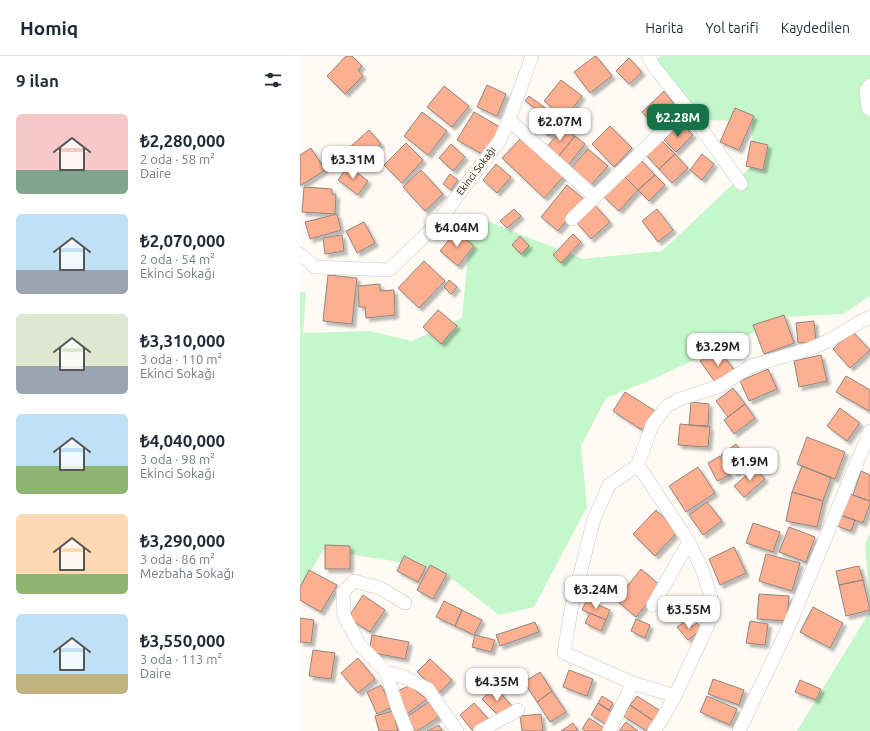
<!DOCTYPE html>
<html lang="tr">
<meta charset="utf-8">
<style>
body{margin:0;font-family:Ubuntu,sans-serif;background:#f2f2f3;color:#1f2937;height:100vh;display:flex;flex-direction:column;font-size:15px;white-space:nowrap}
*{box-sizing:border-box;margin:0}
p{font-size:13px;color:#747a83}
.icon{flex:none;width:22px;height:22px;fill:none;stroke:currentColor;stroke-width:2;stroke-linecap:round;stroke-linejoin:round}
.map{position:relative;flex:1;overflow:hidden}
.sheet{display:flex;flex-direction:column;background:#fff;width:300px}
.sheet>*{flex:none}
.price{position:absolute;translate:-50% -34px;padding:0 9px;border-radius:8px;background:#fff;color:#222;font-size:13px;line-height:26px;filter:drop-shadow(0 1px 2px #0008)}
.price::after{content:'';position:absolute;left:50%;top:24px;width:12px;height:9px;margin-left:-6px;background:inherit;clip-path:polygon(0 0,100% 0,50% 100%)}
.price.active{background:#167349;color:#fff}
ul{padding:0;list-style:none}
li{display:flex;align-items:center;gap:12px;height:100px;padding:0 16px}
li span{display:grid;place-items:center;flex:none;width:112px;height:80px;border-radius:6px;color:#555}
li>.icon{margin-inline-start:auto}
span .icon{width:48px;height:48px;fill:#fffc;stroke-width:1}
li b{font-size:17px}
h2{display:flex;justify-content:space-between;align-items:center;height:48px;padding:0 16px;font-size:17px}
header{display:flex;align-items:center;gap:24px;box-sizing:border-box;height:56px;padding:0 20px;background:#fff;border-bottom:1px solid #e0e1e3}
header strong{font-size:19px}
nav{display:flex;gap:22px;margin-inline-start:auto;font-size:14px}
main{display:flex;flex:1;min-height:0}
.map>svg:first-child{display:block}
.green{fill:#c4f7ca}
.building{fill:#fdaf90;stroke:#8d8582;filter:url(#shadow)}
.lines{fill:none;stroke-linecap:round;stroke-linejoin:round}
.street-casing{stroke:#c9c5be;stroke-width:14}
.street{stroke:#fff;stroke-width:13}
.labels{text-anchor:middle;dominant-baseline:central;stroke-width:4;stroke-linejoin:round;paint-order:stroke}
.street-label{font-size:10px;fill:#191815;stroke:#fffaf3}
</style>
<header>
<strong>Homiq</strong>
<nav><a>Harita</a><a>Yol tarifi</a><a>Kaydedilen</a></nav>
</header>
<main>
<section class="sheet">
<h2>9 ilan<svg class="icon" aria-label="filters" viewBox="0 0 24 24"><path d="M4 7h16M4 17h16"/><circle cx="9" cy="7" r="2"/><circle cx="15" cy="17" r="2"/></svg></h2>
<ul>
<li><span style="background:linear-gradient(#f6c9c9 70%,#7fa58c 0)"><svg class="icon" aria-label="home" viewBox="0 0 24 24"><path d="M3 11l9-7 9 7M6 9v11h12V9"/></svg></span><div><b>₺2,280,000</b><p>2 oda · 58 m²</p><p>Daire</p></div></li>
<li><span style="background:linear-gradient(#bfe0f5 70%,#9aa5b1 0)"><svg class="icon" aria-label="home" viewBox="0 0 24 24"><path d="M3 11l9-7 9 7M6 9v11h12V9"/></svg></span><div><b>₺2,070,000</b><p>2 oda · 54 m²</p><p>Ekinci Sokağı</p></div></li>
<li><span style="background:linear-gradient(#dfe7d0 65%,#9aa5b1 0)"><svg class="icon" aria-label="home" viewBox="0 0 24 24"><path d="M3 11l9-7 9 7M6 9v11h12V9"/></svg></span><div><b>₺3,310,000</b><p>3 oda · 110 m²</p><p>Ekinci Sokağı</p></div></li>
<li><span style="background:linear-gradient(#bfe0f5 65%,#8fb573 0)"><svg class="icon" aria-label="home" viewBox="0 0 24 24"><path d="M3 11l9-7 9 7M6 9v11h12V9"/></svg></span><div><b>₺4,040,000</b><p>3 oda · 98 m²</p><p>Ekinci Sokağı</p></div></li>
<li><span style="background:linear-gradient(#ffd9b3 75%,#8fb573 0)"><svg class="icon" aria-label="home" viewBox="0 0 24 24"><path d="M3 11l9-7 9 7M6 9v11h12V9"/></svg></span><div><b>₺3,290,000</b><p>3 oda · 86 m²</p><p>Mezbaha Sokağı</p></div></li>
<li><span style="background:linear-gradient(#bfe0f5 75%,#c2b280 0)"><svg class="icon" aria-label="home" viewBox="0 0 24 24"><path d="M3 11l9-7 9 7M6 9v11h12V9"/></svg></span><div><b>₺3,550,000</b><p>3 oda · 113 m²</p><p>Daire</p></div></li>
</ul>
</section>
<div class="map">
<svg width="570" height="675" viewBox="0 0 570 675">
<defs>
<filter id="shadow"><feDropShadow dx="3.5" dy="3.5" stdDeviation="1" flood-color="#0004"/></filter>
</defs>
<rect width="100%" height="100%" fill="#fffaf3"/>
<path class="green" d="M361,0H570V240L543,258L487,261L349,325L306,342L281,390L287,451L234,551L199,559L142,515L88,504L23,494L0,534V236L6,237L3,277L69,275L112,285L162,262L168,199L167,157L283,203L362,195L455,107L451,65L401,64L353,7Z
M570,477V675H497L570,555L565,488Z"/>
<path class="building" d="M46,0H52L62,10L58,14L63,20L45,38L27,20Z
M295,0H296L312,20L290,37L274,16Z
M329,2L342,16L329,28L316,15Z
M261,24L282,40L265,62L244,45Z
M187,29L206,38L197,60L177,51Z
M144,30L169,50L152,71L127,51Z
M364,35L378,53L357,73L342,56Z
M229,40L244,51L240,56L225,45Z
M244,51L261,63L249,80L232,67Z
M435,52L454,60L439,94L420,86Z
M122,56L147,75L128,99L104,80Z
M174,56L200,71L184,99L157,84Z
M381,67L393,79L376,96L364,84Z
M310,70L332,92L314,111L292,88Z
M263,71L275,80L258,101L246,92Z
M69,74L81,88L62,106L49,92Z
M275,80L285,88L268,109L258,101Z
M222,81L264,120L244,142L202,102Z
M360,83L375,98L359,113L345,98Z
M451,85L468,89L463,114L446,110Z
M106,87L123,104L102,127L84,109Z
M151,88L165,101L153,115L139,102Z
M11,92L25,114L0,130V99Z
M288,93L308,110L291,129L271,112Z
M375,98L388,112L372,127L359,113Z
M402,98L414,108L402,124L390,114Z
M341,104L355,119L338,134L324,120Z
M196,108L211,121L197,137L183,124Z
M48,110L68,125L58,139L38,124Z
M121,114L143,138L125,155L103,131Z
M150,118L158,124L151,134L143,128Z
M355,119L365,129L349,145L338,134Z
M324,120L338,134L319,155L304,141Z
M267,129L284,143L258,175L241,161Z
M4,131L32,133V138L36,139L35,158L2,156Z
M295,149L310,166L291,183L276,166Z
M214,153L221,160L207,172L200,165Z
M357,153L373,174L358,186L342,165Z
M37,158L41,174L10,183L5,166Z
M64,166L75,187L57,197L46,175Z
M156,175L174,190L158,210L140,195Z
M273,178L281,186L261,207L253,199Z
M42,179L44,195L25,198L23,182Z
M220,180L229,190L221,198L212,189Z
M124,205L145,225L119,252L98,232Z
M28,219L57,222L52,268L23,265Z
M149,224L157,231L151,238L144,231Z
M80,228V235L94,234L95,259L66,262L65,251H59L58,230Z
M138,254L157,270L141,288L123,271Z
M484,259L494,287L464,298L453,269Z
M514,265L516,286L498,287L496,267Z
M552,275L570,294L550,312L533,293Z
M417,292L436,316L418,330L400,305Z
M521,299L527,325L499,331L494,305Z
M468,313L477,333L449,345L440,325Z
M546,320L570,334V353L569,355L536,336Z
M433,332L445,348L428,361L416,345Z
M325,336L355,355L342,374L313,355Z
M391,346L409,348L408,370L389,369Z
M445,348L455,362L434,378L424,364Z
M540,352L560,367L547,385L527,370Z
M380,368L410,371L408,391L378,389Z
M507,381L545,396L535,423L497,408Z
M436,388L449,407L434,417L421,399Z
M420,400L430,419L417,425L408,407Z
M502,410L531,422L523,445L492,436Z
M398,411L415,437L386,456L369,430Z
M455,412L465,423L444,441L434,430Z
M561,415L570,419V445L553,439Z
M492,436L523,445L517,471L486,465Z
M547,437L570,445V448L563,467L539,459Z
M407,446L422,465L403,479L389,459Z
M356,454L378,475L355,500L333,478Z
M541,459L555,464L551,475L537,470Z
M453,467L480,476L473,496L446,487Z
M489,471L515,481L506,506L479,496Z
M25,489L50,490V513H25Z
M434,491L446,517L420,529L409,503Z
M466,498L500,507L492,535L459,525Z
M104,500L126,511L118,526L97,515Z
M130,509L147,518L133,543L117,534Z
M559,510L563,524L539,529L536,515Z
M341,513L361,530L336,561L316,544Z
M9,514L37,529L21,556L0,544V531Z
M563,524L570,554L546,560L539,529Z
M459,538L489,540L487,565L457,563Z
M63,539L85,554L70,576L48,562Z
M287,544L310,554L306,564L282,554Z
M144,545L162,554L155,570L136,561Z
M513,551L543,567L530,592L500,576Z
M162,554L182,564L174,579L155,570Z
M290,557L306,564L301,575L285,567Z
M0,562L14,564L11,587L0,586Z
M336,563L350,569L345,582L331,575Z
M385,565L391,571L397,567L402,573L388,584L377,571Z
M450,565L468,568L465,589L446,587Z
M235,566L239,576L200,590L196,579Z
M72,579L109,586L105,603L69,596Z
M175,579L195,584L191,596L172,591Z
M13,594L35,597L31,623L9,620Z
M58,602L75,623L58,637L41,617Z
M130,603L152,624L139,637L117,616Z
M269,614L293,623L287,640L263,631Z
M240,616L252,635L237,646L224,626Z
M413,623L444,634L439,649L408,638Z
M500,624L521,633L516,644L495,636Z
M81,629L92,651L77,658L67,636Z
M109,630L127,643L106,659L97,635Z
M195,631L212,650L200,661L182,643Z
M252,635L266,656L250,666L237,646Z
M302,640L313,647L309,654L298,647Z
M337,640L362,656L355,666L330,649Z
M407,640L437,653L430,669L400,656Z
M129,646L139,661L117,675H114L105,662Z
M174,647L189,664L176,675H173L160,659Z
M298,647L314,658L307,669L291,659Z
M330,649L355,666L349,675H347L323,660Z
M93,655L98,675H79L75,660Z
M241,658L243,675H222L220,660Z
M289,662L307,674L306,675H285L282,673Z
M326,666L338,675H319Z
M273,667L278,675H261Z
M139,669L142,675H127Z"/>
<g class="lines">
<defs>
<path id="street" d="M348,0L355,12L387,52L441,128
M570,29L566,34L568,52L570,54
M209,64L295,141
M272,163L387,52
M0,198L15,211L89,214L134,171L200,84L209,64L232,0
M338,409L309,429L294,463L271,554L264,597L333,627L375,640
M338,409L389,486L402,513L411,541L408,569L375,640L362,663L354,675
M338,409L352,369L367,350L380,343L420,330L451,310L512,292L530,284L558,267L570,261
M105,547L80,532L54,525L43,536L44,560L60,589L86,616L104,621L128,633L157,675
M353,549L389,486
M86,616L97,650L107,675
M180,675L218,654
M309,675L333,627
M439,675L489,570L570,375"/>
</defs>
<use href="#street" class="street-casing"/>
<use href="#street" class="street"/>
</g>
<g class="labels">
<g class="street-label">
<text transform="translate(176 115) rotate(-53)">Ekinci Sokağı</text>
</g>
</g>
</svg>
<b class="price active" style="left:378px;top:82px">₺2.28M</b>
<b class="price" style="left:260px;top:86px">₺2.07M</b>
<b class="price" style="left:53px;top:124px">₺3.31M</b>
<b class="price" style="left:157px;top:192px">₺4.04M</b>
<b class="price" style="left:418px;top:311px">₺3.29M</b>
<b class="price" style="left:450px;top:426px">₺1.9M</b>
<b class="price" style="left:296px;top:554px">₺3.24M</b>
<b class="price" style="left:389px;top:574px">₺3.55M</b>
<b class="price" style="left:197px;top:646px">₺4.35M</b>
</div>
</main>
